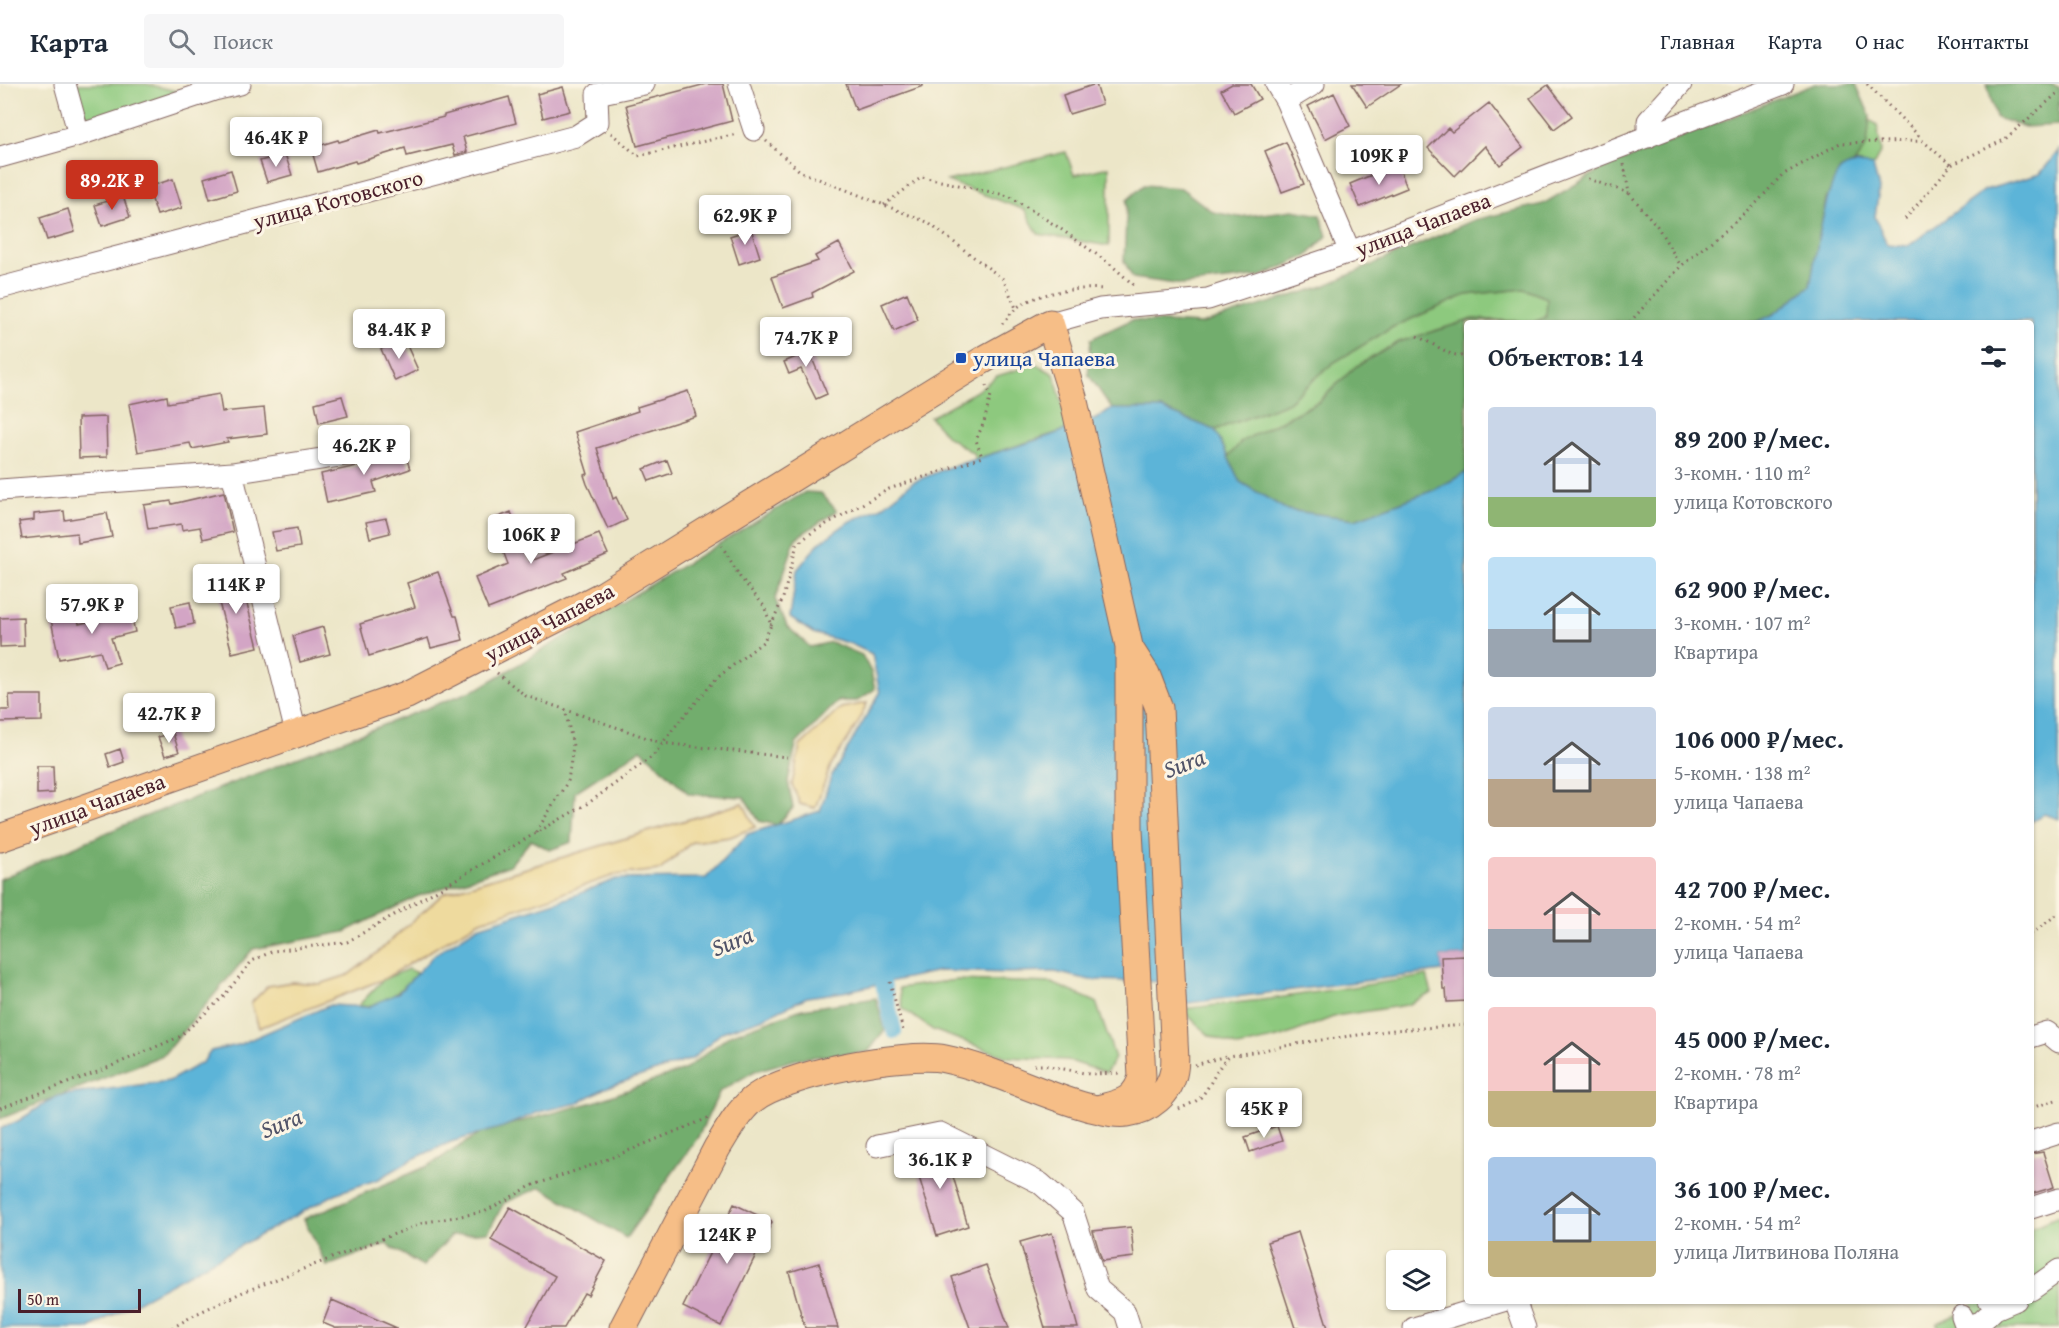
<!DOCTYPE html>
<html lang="ru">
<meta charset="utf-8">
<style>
body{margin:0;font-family:"Gentium Book Plus",serif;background:#f6f6f7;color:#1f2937;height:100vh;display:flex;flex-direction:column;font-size:22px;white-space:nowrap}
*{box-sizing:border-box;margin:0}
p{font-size:20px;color:#747a83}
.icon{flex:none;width:33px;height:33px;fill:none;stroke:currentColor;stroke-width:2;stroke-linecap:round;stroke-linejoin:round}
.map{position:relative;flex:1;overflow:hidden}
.drawer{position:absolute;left:1464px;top:236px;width:570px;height:984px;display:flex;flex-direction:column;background:#fff;border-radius:6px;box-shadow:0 2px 4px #0004}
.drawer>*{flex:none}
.tools{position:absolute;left:1386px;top:1166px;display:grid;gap:12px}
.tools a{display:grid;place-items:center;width:60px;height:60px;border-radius:6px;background:#fff;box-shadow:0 2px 4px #0004;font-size:30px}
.scale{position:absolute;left:18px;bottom:15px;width:123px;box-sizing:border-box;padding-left:6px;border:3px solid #4a1f2b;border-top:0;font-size:16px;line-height:21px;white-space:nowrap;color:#4a1f2b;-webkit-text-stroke:4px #fcf5e5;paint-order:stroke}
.price{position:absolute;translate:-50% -51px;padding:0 14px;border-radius:6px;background:#fff;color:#222;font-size:20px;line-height:39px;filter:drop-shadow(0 2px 3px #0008)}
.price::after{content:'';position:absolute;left:50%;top:36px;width:18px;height:14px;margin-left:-9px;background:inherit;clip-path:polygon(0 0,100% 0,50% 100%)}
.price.on{background:#c8321e;color:#fff}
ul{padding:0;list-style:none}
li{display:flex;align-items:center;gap:18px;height:150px;padding:0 24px}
li span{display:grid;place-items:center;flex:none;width:168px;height:120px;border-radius:6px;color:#555}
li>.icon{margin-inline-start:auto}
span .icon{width:72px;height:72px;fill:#fffc;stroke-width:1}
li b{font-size:26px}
h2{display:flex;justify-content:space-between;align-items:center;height:72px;padding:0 24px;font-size:26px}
header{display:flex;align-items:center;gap:36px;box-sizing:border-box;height:84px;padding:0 30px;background:#fff;border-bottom:2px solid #e0e1e3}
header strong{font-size:28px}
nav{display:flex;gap:33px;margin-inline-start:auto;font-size:21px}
.search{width:420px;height:54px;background:#f6f6f7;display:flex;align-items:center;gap:15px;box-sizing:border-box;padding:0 21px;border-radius:6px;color:#747a83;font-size:22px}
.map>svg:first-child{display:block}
.green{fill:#8dc97e;stroke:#6c7454;stroke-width:1.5}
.forest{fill:#72ad6d;stroke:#5e664c;stroke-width:1.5}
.sand{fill:#eeda9e;stroke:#9c7c64;stroke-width:1.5}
.water{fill:#5bb4d8;stroke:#526a82;stroke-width:1.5}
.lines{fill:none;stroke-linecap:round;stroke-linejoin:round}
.canal{stroke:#5bb4d8;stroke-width:16}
.building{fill:#d3a5c5}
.minor-casing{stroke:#836562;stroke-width:23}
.major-casing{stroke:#836562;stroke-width:29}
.path{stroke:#836562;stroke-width:3;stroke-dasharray:1.5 4.5;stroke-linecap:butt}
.minor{stroke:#fff;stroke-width:21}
.major{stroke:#f6be87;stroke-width:27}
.transit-dot{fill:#1a4fb4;stroke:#fcf5e5;stroke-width:2}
.labels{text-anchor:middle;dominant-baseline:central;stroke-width:6;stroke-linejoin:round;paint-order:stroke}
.street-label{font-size:22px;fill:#4a1f2b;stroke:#fcf5e5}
.transit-label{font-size:22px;fill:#164399;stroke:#fcf5e5;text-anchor:start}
.water-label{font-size:24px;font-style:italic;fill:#505368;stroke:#fcf5e5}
</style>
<header>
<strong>Карта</strong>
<div class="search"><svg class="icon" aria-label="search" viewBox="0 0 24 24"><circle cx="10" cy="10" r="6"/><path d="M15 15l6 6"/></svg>Поиск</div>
<nav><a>Главная</a><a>Карта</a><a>О нас</a><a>Контакты</a></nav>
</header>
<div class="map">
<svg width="2059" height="1244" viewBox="0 0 2059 1244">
<rect width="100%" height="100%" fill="#fcf5e5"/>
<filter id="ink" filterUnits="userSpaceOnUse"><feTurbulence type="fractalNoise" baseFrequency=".0167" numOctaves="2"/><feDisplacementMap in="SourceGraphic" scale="12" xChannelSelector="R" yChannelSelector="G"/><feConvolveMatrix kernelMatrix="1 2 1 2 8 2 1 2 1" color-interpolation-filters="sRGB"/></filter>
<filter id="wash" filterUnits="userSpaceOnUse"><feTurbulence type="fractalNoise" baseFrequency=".008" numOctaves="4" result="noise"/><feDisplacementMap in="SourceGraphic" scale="24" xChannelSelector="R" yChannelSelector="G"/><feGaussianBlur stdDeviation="1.35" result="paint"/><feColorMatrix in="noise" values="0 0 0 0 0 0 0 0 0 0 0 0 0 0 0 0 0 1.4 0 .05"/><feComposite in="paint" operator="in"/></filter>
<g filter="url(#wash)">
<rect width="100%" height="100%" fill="#ece6c8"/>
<path class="green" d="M74,0H146L181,8L86,39Z
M1832,9L1877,41L1881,67L1873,82L1855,79L1839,44Z
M1066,68L1074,91L1109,83V162L1038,150L1025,126L947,97Z
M1524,205L1547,214L1757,238L1546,233L1534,238L1473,235L1399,258L1355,283L1319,317L1242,357L1228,373L1215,346L1287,319L1333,279L1393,243L1466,211Z
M1036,280L1054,290L1069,345L975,375L973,369L948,353L930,333L975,308L997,292Z
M408,885L417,889C402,906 383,924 358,922L384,895Z
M1427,892L1432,909L1407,921L1336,932L1282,953L1238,963L1209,951L1181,925L1270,915Z
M956,896L1052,899L1096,918L1115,974L1106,989L1067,976L1007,973L933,946L903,925L899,904Z
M2059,1132V1244H1939L1937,1239L1974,1224L1972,1217L2031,1216V1144Z"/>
<path class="forest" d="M1815,0H1856L1870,32L1867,61L1855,79L1840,86L1826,116L1810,202L1774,230L1757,238H1534L1546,233L1547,214L1524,205L1466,211L1393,243L1333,279L1287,319L1215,346L1162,325H1112L1088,290L1091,255L1131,236L1201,240L1324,202L1474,136L1543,120L1603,84Z
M1987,0H2050L2059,3V41L2025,43L1996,34Z
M1144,101L1181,104L1213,128L1239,133L1293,126L1320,131L1327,152L1307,172L1262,192L1183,201L1133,194L1124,177L1127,116Z
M1473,235L1517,238H1467V388L1434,406L1355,435L1287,426L1240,398L1228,373L1242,357L1319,318L1355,283L1399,258Z
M805,408L821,409L837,427L796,454L775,515L787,542L810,563L831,558L862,571L871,588L875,605L857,617H838L796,660L788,697L793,724L777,741L759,737L744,713L689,710L641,665L575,708L572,758L550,766L531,756L510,781L416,813L345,848L253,865L163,971L0,1035V795L136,736L479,604Z
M876,914L885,946L868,968L801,974L755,987L720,1007L698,1053L626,1154L541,1103L504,1119L488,1148L452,1151L423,1182L386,1160L327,1182L304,1135L430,1081L482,1048L594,1018L684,986L730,951L802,925Z"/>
<path class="sand" d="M867,619L857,641L831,681L815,724L800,720L792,700L800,662L841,624Z
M743,719L755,743L730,753L692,758L660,786L615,791L478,838L384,895L259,944L251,919L268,902L292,898L320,900L348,891L377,869L444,809Z"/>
<path class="water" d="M2059,66V735L2044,730L2031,738V238H1757L1774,230L1810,202C1815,179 1825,97 1842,85C1853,78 1861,80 1873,82L1879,105L1875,133L1887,160L1908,162L1985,106L2040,90Z
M1112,325H1162L1215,346L1240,398L1287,426L1355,435L1434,406L1467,388V872L1441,873L1442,887L1173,921L1172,898L1090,896L1055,888L1011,889L939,887L843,908L807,913L761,935L722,948L692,975L605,1004L578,1019L539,1028L503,1043L451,1058L413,1075L379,1095L337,1109L89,1244H0V1045L18,1037L57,1012L169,997L203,978L211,967L238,961L330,921L368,923L398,909L435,870L478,843L568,814L616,795L706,794L748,750L820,727L831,693L880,609L872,570L851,560L813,549L790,534L797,486L818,460L850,437L882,423L913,398L947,384L1046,353L1096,335Z"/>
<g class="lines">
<path class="canal" d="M883,899L894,947"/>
</g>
<g id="blocks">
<path class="building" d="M706,0H723L732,37L637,62L626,21Z
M846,0H923V2L856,26Z
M1096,0L1102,20L1069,30L1063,11Z
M1232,0H1251L1260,15L1234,29L1221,6Z
M1352,0H1401L1367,23Z
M1548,1L1572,32L1554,45L1530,14Z
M563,3L570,27L543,34L537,10Z
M1334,9L1350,42L1325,55L1308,22Z
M509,13L516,39L463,53L467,68L455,71L452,61L407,72L405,64L356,79L355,77L318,88L311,64L338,56L339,58L379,46L380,49L444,33V31Z
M1489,19L1523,63L1500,81L1485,62L1455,92L1428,64L1448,44L1452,48Z
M1286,58L1304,100L1282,108L1265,67Z
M285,70L292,91L267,98L260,77Z
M1398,80L1407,104L1360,123L1350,100Z
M231,86L237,107L210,115L204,94Z
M173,95L182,124L157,131L148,103Z
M123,112L130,133L102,142L95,121Z
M68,125L75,148L47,156L40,134Z
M751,145L760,173L739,180L730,152Z
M839,159L854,187L812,209L813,213L783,224L772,193L818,177L815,172Z
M907,209L918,236L894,247L882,220Z
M800,253L807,268L809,267L827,310L816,315L801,285L789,290L784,278L796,273L789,258Z
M404,255L418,286L395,297L381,265Z
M688,307L696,332L597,364L613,415L616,413L627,436L608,445L587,400L584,391L588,390L575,348L638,327L637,323Z
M219,310L222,328L264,324L267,350L227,355L228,358L192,365L190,359L138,368L129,320L167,312L168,319Z
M342,312L348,332L319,339L315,319Z
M106,333L107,373L79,374L78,334Z
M402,360L410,385L373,398L376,408L327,419L321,390L384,376L381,367Z
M667,376L672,389L649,397L644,385Z
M224,408L233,448L203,455L200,443L182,446L181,440L148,445L144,421L171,417L172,420Z
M64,427L65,436L107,429L112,453L78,459L77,449L22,455L19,438L34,436V430Z
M511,428L530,477L599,450L608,470L564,489L567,494L488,525L475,494L508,480L491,436Z
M386,434L390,449L370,454L366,438Z
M297,444L300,463L276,467L272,448Z
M438,488L454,532H457L463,556L431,564L428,554L369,572L360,540L415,523L407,499Z
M240,492L258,563L232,569L214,499Z
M190,518L194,540L176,544L171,522Z
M130,524L135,548L111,554L119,579L105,583L100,567L59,575L51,536L77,530L79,540L103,534L102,530Z
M23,533L24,562L0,563V534Z
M323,543L330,570L300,578L293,552Z
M9,611H42V637L0,638V626H10Z
M173,649L179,668L165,672L158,653Z
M120,665L124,678L110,683L106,670Z
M37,682H53L54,709L37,710Z
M1467,872V917L1447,918L1446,905H1443L1441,873Z
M1277,1042L1282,1057L1250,1068L1245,1053Z
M938,1062L945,1066L968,1142L937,1152L912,1070Z
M2043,1068L2054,1103L2031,1110V1070Z
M734,1120L772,1138L721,1242L683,1223Z
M510,1123L606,1177L588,1211L584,1209L564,1244H526L555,1192L491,1156Z
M1131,1143L1134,1173L1102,1177L1093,1147Z
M1298,1148L1328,1244H1295L1267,1158Z
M1052,1149L1078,1244H1045L1020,1158Z
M819,1179L838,1244H805L789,1188Z
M986,1181L1009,1244H970L952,1193Z
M332,1216L397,1244H335L323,1239Z"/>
</g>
</g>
<g filter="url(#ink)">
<use href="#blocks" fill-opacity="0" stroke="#836562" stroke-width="1.5"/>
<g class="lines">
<defs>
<path id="minor" d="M65,0L79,51
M739,0L754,46
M1276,0L1286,17L1350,168
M1286,17L1314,0
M1648,53V37L1681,0
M0,73L79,51L214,6L240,0
M0,204L576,52L598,38L597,10L644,0
M1050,239L1100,225L1208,215L1350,168L1783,0
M232,389L296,649
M0,406L232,389L353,370
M2031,953L2047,948L2059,958
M2031,1058L2059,1049
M877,1062L940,1049L1040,1099L1073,1128L1098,1205L1125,1228L1130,1244
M2031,1124L2059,1115
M2031,1206L2059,1186
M1515,1216L1525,1244
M1989,1216L1995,1225L2016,1216
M1962,1232L1966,1243L1981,1238L1995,1225
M1414,1244L1506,1216"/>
<path id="major" d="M0,754L407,611L603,511L983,276L1050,239L1073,313L1129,562V746L1142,993C1135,1018 1120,1019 1097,1025
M623,1244L717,1064C727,1048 737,1029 752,1016C782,990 906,967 945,975C994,985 1039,1010 1087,1023C1100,1026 1114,1031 1127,1029C1150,1026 1170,1010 1174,986C1176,976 1174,965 1174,955L1159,624L1146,590L1130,565"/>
</defs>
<use href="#minor" class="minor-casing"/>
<use href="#major" class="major-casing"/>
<path class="path" d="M1867,0L1922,55
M611,49L638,72L737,50
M766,57L801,88L927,138L1003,195L1016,224
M1624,80L1629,109L1657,142L1681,182
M1588,95L1629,109
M884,121L922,93L1009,112L1058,143L1110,180L1136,203
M1905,135L1951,81L2004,56L2059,8
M1630,238L1681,182L1751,125L1782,91L1840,59L1923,57L1951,81
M1002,240C1006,236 1010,230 1014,226C1034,208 1079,203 1104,205
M1417,252L1451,270L1467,273
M771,541L783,514L797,460L814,447L889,405L982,373L976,356L984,338L991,311L984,298
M497,589L526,612L662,659L787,673
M536,748L568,697L573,662L565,625
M2031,850L2059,829
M890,898L904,950
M1034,981H1044L1089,990L1122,989
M1195,981L1226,972
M0,1024L100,987L179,953L223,913L252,877L273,867L347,858L590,718L653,672L673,645L717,594L764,557L771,541L764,522L740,493L722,462
M2031,1024L2059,1015
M1179,1025C1185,1022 1194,1019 1200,1014C1212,1001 1216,983 1230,972L1307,958L1394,946L1467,941
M172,1244L196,1230L243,1208L426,1138L484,1128L531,1102L598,1079L711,1033"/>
<use href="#minor" class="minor"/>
<use href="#major" class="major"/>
</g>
</g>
<rect class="transit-dot" x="955" y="268" width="12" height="12" rx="3"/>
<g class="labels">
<g class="street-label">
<text transform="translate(338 115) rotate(-15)">улица Котовского</text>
<text transform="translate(1423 140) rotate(-21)">улица Чапаева</text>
<text transform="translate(549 538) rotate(-28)">улица Чапаева</text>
<text transform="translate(97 720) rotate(-20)">улица Чапаева</text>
</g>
<g class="transit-label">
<text x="973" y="274">улица Чапаева</text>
</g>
<g class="water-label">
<text transform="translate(1184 679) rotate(-21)">Sura</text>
<text transform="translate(732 857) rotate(-22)">Sura</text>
<text transform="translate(281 1039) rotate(-22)">Sura</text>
</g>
</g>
</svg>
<div class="tools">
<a><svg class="icon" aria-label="layers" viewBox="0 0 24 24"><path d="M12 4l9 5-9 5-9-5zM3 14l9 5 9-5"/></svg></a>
</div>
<div class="scale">50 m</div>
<b class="price" style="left:276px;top:84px">46.4K ₽</b>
<b class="price" style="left:1379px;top:102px">109K ₽</b>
<b class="price on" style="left:112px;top:127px">89.2K ₽</b>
<b class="price" style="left:745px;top:162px">62.9K ₽</b>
<b class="price" style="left:399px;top:276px">84.4K ₽</b>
<b class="price" style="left:806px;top:284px">74.7K ₽</b>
<b class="price" style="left:364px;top:392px">46.2K ₽</b>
<b class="price" style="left:531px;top:481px">106K ₽</b>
<b class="price" style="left:236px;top:531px">114K ₽</b>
<b class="price" style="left:92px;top:551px">57.9K ₽</b>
<b class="price" style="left:169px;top:660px">42.7K ₽</b>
<b class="price" style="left:1264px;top:1055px">45K ₽</b>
<b class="price" style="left:940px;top:1106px">36.1K ₽</b>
<b class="price" style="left:727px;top:1181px">124K ₽</b>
<section class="drawer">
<h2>Объектов: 14<svg class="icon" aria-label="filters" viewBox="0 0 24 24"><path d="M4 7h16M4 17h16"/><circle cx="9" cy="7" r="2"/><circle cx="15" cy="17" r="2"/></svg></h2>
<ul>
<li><span style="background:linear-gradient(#c9d6e8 75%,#8fb573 0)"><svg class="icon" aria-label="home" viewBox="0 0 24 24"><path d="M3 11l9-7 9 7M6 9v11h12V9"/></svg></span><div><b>89 200 ₽/мес.</b><p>3-комн. · 110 m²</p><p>улица Котовского</p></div></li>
<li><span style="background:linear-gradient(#bfe0f5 60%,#9aa5b1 0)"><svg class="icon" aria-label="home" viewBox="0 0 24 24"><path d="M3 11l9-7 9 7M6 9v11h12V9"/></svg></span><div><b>62 900 ₽/мес.</b><p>3-комн. · 107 m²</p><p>Квартира</p></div></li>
<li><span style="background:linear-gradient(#c9d6e8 60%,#b9a48a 0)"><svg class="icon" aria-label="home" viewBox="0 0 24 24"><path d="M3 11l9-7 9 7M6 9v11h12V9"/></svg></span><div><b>106 000 ₽/мес.</b><p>5-комн. · 138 m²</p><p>улица Чапаева</p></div></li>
<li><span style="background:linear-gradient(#f6c9c9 60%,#9aa5b1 0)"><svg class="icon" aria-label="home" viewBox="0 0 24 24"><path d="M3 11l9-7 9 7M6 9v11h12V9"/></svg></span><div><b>42 700 ₽/мес.</b><p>2-комн. · 54 m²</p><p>улица Чапаева</p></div></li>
<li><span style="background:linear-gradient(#f6c9c9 70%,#c2b280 0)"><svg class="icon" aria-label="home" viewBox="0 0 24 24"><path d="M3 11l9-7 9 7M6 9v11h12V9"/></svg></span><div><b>45 000 ₽/мес.</b><p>2-комн. · 78 m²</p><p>Квартира</p></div></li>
<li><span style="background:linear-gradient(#a9c7e8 70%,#c2b280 0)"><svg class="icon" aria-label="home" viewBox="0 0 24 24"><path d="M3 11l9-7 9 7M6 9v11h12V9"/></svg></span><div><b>36 100 ₽/мес.</b><p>2-комн. · 54 m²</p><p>улица Литвинова Поляна</p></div></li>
</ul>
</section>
</div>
